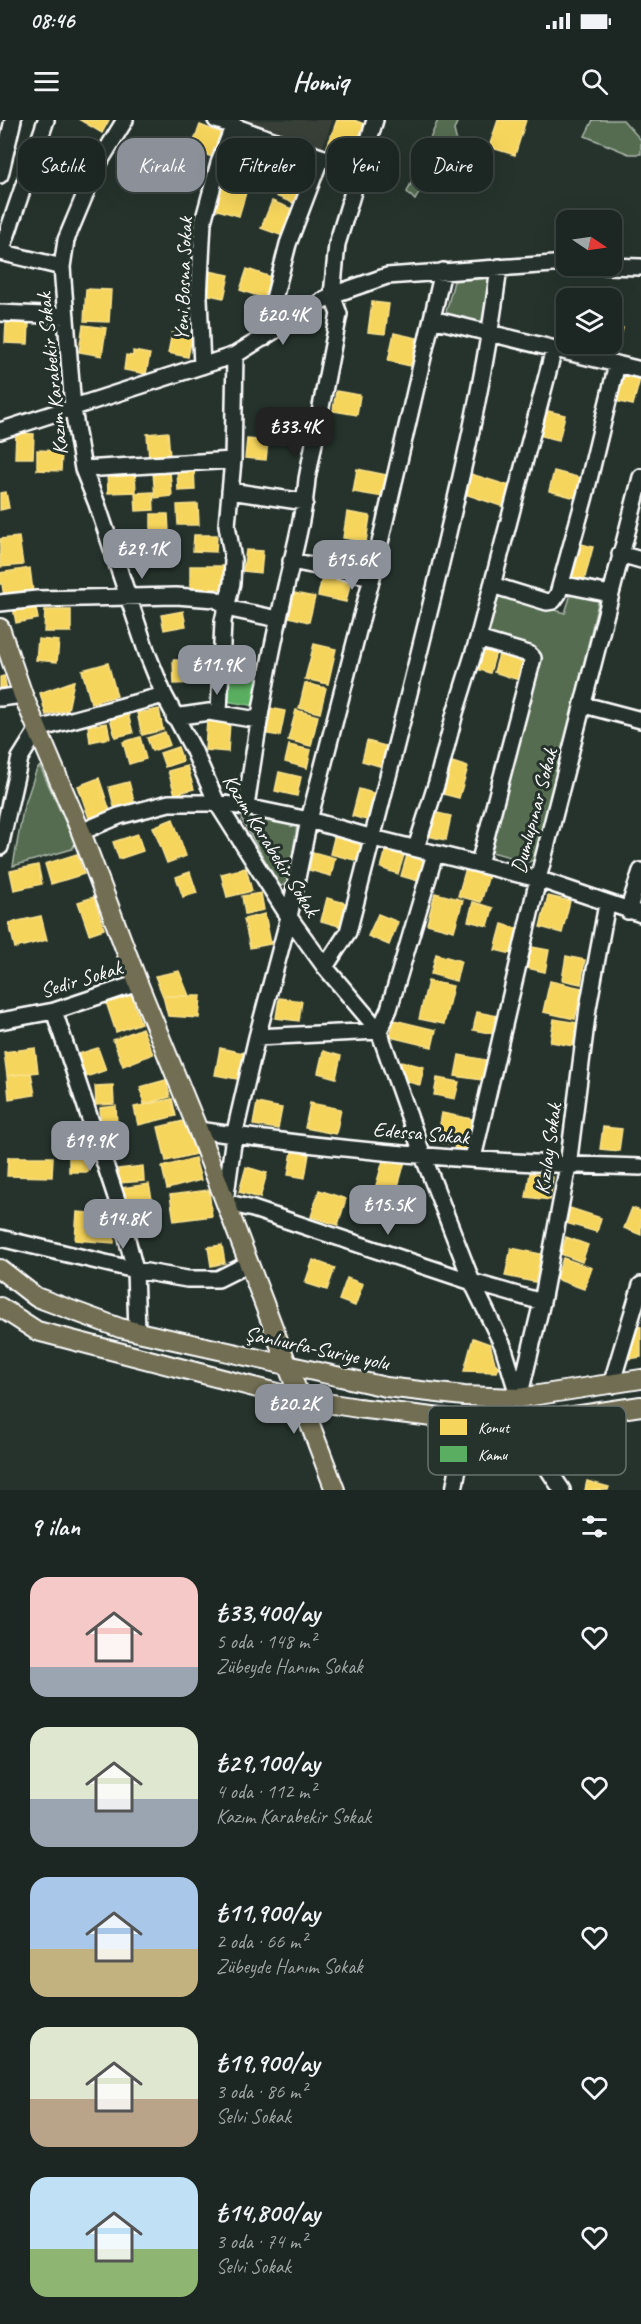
<!DOCTYPE html>
<html lang="tr">
<meta charset="utf-8">
<style>
body{margin:0;font-family:Caveat,sans-serif;background:#252e2a;color:#f1f3f6;height:100vh;display:flex;flex-direction:column;font-size:22px;white-space:nowrap}
*{box-sizing:border-box;margin:0}
p{font-size:20px;color:#a0a5a5}
.icon{flex:none;width:33px;height:33px;fill:none;stroke:currentColor;stroke-width:2;stroke-linecap:round;stroke-linejoin:round}
.map{position:relative;height:1370px;overflow:hidden}
.sheet{display:flex;flex-direction:column;background:#1c2622;flex:1}
.sheet>*{flex:none}
.banner{position:absolute;left:18px;top:18px;width:606px;height:54px;display:flex;gap:12px}
.needle{width:39px;rotate:103deg}
.buttons{position:absolute;left:556px;top:90px;display:grid;gap:12px}
.buttons a{display:grid;place-items:center;width:66px;height:66px;border-radius:12px;background:#1c2622;box-shadow:0 6px 24px #0002,0 0 0 2px #3a4340;font-size:30px}
.price{position:absolute;translate:-50% -51px;padding:0 14px;border-radius:12px;background:#8c9099;color:#fff;font-size:20px;line-height:39px;filter:drop-shadow(0 2px 3px #0008)}
.price::after{content:'';position:absolute;left:50%;top:36px;width:18px;height:14px;margin-left:-9px;background:inherit;clip-path:polygon(0 0,100% 0,50% 100%)}
.price.current{background:#222;color:#fff}
ul{padding:0;list-style:none}
li{display:flex;align-items:center;gap:18px;height:150px;padding:0 30px}
li span{display:grid;place-items:center;flex:none;width:168px;height:120px;border-radius:18px;color:#555}
li>.icon{margin-inline-start:auto}
span .icon{width:72px;height:72px;fill:#fffc;stroke-width:1}
li b{font-size:26px}
h2{display:flex;justify-content:space-between;align-items:center;height:72px;padding:0 30px;font-size:26px}
.pill{padding:0 21px;border-radius:18px;background:#1c2622;box-shadow:0 6px 24px #0002,0 0 0 2px #3a4340;font-size:21px;line-height:54px}
.pill.current{background:#8c9099;color:#fff}
.status{display:flex;justify-content:space-between;align-items:center;height:42px;padding:0 30px;background:#1c2622;direction:ltr}
.status svg{height:16px;fill:currentColor}
header{display:flex;justify-content:space-between;align-items:center;height:78px;padding:0 30px;background:#1c2622;font-size:27px;font-weight:800}
.map>svg:first-child{display:block}
.built{fill:#393f38}
.green{fill:#556c51;stroke:#aab6a8;stroke-width:1.5}
.homes{fill:#f6d55c;stroke:#f9e28d;stroke-width:1.5}
.public{fill:#5aae61;stroke:#8cc690;stroke-width:1.5}
.lines{fill:none;stroke-linecap:round;stroke-linejoin:round}
.minor-casing{stroke:#fff;stroke-width:20}
.major-casing{stroke:#fff;stroke-width:22}
.minor{stroke:#26332d;stroke-width:15}
.major{stroke:#726e52;stroke-width:18}
.labels{text-anchor:middle;dominant-baseline:central;stroke-width:6;stroke-linejoin:round;paint-order:stroke}
.street-label{font-size:21px;fill:#fff;stroke:#26332d}
.key{fill:#26332d;stroke:#67706c;stroke-width:1.5}
.key-label{font-size:16px;fill:#fff}
</style>
<div class="status"><b>08:46</b><svg viewBox="0 0 49 12"><path d="M0 12V9h3v3zM5 12V6h3v6zM10 12V3h3v9zM15 12V0h3v12zM26 1h20v11H26zM47 4h2v5h-2z"/></svg></div>
<header><svg class="icon" aria-label="menu" viewBox="0 0 24 24"><path d="M4 6h16M4 12h16M4 18h16"/></svg>Homiq<svg class="icon" aria-label="search" viewBox="0 0 24 24"><circle cx="10" cy="10" r="6"/><path d="M15 15l6 6"/></svg></header>
<div class="map">
<svg width="641" height="1370" viewBox="0 0 641 1370">
<rect width="100%" height="100%" fill="#26332d"/>
<filter id="ink" filterUnits="userSpaceOnUse"><feTurbulence type="fractalNoise" baseFrequency=".0167" numOctaves="2"/><feDisplacementMap in="SourceGraphic" scale="12" xChannelSelector="R" yChannelSelector="G"/><feConvolveMatrix kernelMatrix="1 2 1 2 8 2 1 2 1" color-interpolation-filters="sRGB"/></filter>
<g filter="url(#ink)">
<path class="built" d="M234,0H333L322,29Z"/>
<path class="green" d="M438,0H458L454,10L459,30L452,39L439,37L415,80L407,72Z
M593,0H623L641,20V34H629L585,16Z
M493,158L486,207L448,197L446,192L454,161Z
M572,471L599,479L537,739L528,742L488,731L539,537L487,515L497,473L565,493Z
M40,646L75,724L72,729L13,746L23,690L36,651Z
M243,694L297,706L288,764L280,766L242,700Z"/>
<path class="homes" d="M80,0H109L102,13Z
M337,0H354L364,4L351,36L327,27Z
M498,0H526L515,35L489,27Z
M200,5L221,13L212,37L191,29Z
M284,56L306,66L298,85L276,76Z
M222,61L247,69L239,96L214,89Z
M272,81L297,91L286,117L261,108Z
M247,149L274,158L267,179L240,170Z
M209,151L229,155L224,178L204,174Z
M86,169L111,170L109,202L84,201Z
M372,182L389,184L385,214L368,212Z
M6,202L29,203L28,224L5,223Z
M83,205L106,208L102,236L79,232Z
M612,205L623,208L615,237L588,229L590,224H612Z
M172,213L192,217L188,237L168,233Z
M394,213L417,218L411,246L388,241Z
M133,231L150,234L146,254L124,250L126,235L133,236Z
M622,254L640,259L633,285L615,281Z
M336,271L360,275L357,295L333,291Z
M544,290L565,295L559,320L538,315Z
M168,312L170,337L149,339L147,314Z
M16,313L34,314L33,338H15Z
M247,319L268,321L266,340L245,338Z
M37,330L62,331L61,351L37,350Z
M194,347L195,370L178,371L177,348Z
M357,349L387,355L383,377L353,372Z
M170,351L172,376L155,378L153,352Z
M554,351L581,358L576,378L549,371Z
M135,352L136,372L108,373L107,353Z
M471,354L510,366L504,387L465,374Z
M6,372L9,388L0,390V373Z
M153,372L154,390L136,391L135,373Z
M198,384L199,405H178L177,385Z
M347,392L370,396L366,422L343,418Z
M151,394H168L169,413H151Z
M194,415H217L216,432L193,431Z
M19,417L23,445L0,447V419Z
M173,419V438L151,439L150,420Z
M578,423L593,427L584,461L569,457Z
M246,430L263,431L261,453L243,451Z
M190,446H226V469H190Z
M30,448L33,472L4,477L2,464H0V453Z
M323,453L351,460L346,482L318,476Z
M294,473L315,477L309,502L289,497Z
M35,483L38,499L16,503L13,487Z
M45,490H71V512H44Z
M183,491L186,506L164,510L161,495Z
M38,519L59,521L57,542L36,540Z
M314,524L336,529L328,564L305,559Z
M480,527L496,532L490,553L474,548Z
M500,531L525,539L519,560L494,552Z
M173,540H196L197,563L174,564Z
M108,543L117,576L91,583L82,550Z
M4,556L7,570L0,572V557Z
M74,561L68,590L46,595L40,573Z
M305,563L326,568L320,593L299,588Z
M265,587L285,591L280,616L261,613Z
M159,589L163,610L142,615L137,593Z
M296,590L318,596L311,626L288,620Z
M128,594L133,613L115,617L110,598Z
M207,600L230,602L228,632L205,630Z
M107,603L110,618L90,622L88,606Z
M165,612L170,625L152,631L147,618Z
M140,617L146,639L129,644L123,622Z
M367,621L389,627L383,647L362,641Z
M289,625L311,630L307,648L285,642Z
M178,627L183,641L165,647L160,633Z
M449,641L468,647L459,678L439,673Z
M187,646L194,669L175,674L168,651Z
M279,652L301,657L297,676L275,671Z
M99,658L110,691L89,698L78,666Z
M129,662L135,685L115,690L109,667Z
M359,669L377,674L370,701L352,696Z
M433,692L451,696L446,720L427,716Z
M173,699L186,736L167,743L153,707Z
M138,714L143,731L119,739L113,722Z
M335,714L364,722L359,741L330,734Z
M386,730L404,735L398,754L381,748Z
M313,732L335,738L331,756L309,750Z
M408,732L429,738L422,762L401,756Z
M77,734L84,754L51,764L45,744Z
M38,745L42,764L14,770L10,751Z
M246,748L252,771L227,777L221,754Z
M466,748L489,755L481,782L458,776Z
M190,752L197,773L183,777L176,757Z
M261,773L264,790L245,794L242,776Z
M435,773L463,780L454,811L427,804Z
M548,776L570,781L562,813L540,807Z
M94,777L104,809L89,814L78,782Z
M327,778L349,784L343,807L321,801Z
M473,782L493,788L488,806L468,801Z
M265,794L271,824L250,828L244,799Z
M378,794L398,802L389,825L368,816Z
M41,796L47,820L15,828L9,803Z
M502,804L519,809L512,834L495,830Z
M532,827L549,830L545,852L527,848Z
M436,834L461,841L456,861L431,854Z
M566,836L585,840L581,864L562,860Z
M179,851L189,876H163L155,856Z
M428,861L453,866L444,904L419,899Z
M550,861L582,868L575,899L543,892Z
M130,873L141,903L116,912L106,882Z
M163,876H201L199,898L168,896Z
M279,878L302,881L299,901L276,898Z
M477,892L498,896L494,914L473,910Z
M554,899L578,903L573,926L550,922Z
M394,900L436,910L432,927L390,917Z
M142,908L153,934L123,946L113,920Z
M35,928L38,952L7,956L4,932Z
M98,928L106,950L83,958L75,935Z
M220,928L248,934L242,960L215,955Z
M323,931L341,936L336,958L318,953Z
M459,935L486,940L482,960L455,956Z
M401,941L424,947L420,965L397,959Z
M31,953L35,975L9,979L7,956Z
M437,958L459,962L455,979L434,975Z
M166,960L170,977L144,984L140,967Z
M113,965L114,984L96,985L95,966Z
M172,979L176,996L138,1005L134,987Z
M257,983L282,988L278,1009L253,1005Z
M310,983L341,989L336,1014L305,1008Z
M116,986L117,1004L101,1005L100,988Z
M442,993L472,999L467,1032L454,1030L455,1025L437,1022Z
M184,1001L196,1034L166,1041L158,1007Z
M603,1007L622,1009L619,1031L600,1029Z
M69,1026H88V1052H69Z
M292,1032L309,1034L305,1058L288,1055Z
M8,1037H53L52,1057L7,1056Z
M384,1037L405,1041L394,1081L373,1076Z
M195,1038L201,1060L167,1069L162,1047Z
M143,1046L144,1061L119,1063L118,1049Z
M246,1047L267,1053L260,1078L239,1072Z
M530,1053L553,1057L550,1080L526,1077Z
M149,1064L152,1079L124,1083L122,1068Z
M209,1070L212,1096L174,1101L170,1075Z
M319,1070L346,1079L338,1105L311,1097Z
M148,1082L152,1101L130,1105L127,1086Z
M570,1088L601,1098L597,1112L566,1103Z
M632,1088L641,1091V1115L624,1108Z
M77,1092L116,1095L114,1123L75,1120Z
M566,1117L588,1125L582,1142L561,1134Z
M222,1125L225,1143L211,1146L208,1127Z
M511,1128L541,1134L535,1162L505,1156Z
M563,1138L592,1148L584,1169L556,1159Z
M313,1140L335,1148L327,1170L305,1163Z
M347,1158L363,1164L355,1186L339,1180Z
M634,1206L641,1207V1237L627,1239Z
M473,1218L490,1224L495,1243L499,1247L497,1252L464,1251Z
M587,1361L609,1367L608,1370H585Z"/>
<path class="public" d="M230,544L262,549L256,586L224,581Z"/>
<g class="lines">
<defs>
<path id="minor" d="M125,0L97,46L66,120L62,147L73,289L83,349L97,384L147,533L164,575L193,629L217,683L289,797L325,847L379,911L423,1036L472,1162L503,1226L519,1278
M216,0L321,37L360,48
M0,55L13,0
M0,132L62,147
M1,132L46,0
M606,146L641,147
M443,151L372,457L309,700L289,797L257,917L234,1016L225,1082L253,1089L472,1162L542,1182
M0,193L66,196
M432,199L641,250
M264,218L288,124L321,37
M202,246L199,178L203,102L219,43L234,5
M0,311L235,235L332,175L387,156L567,143
M83,349L233,340
M230,371L305,382
M620,434L641,440
M291,441L372,457
M561,464L610,474
M492,465L547,482L553,481L558,474L585,376L617,244
M0,483L37,479L176,476L215,479L235,490L278,499
M478,519L529,534L533,538L479,744
M0,578L23,575
M584,585L641,600
M219,593L223,501L232,463L233,440L227,405L233,340L235,235
M174,597L209,592L258,600
M246,687C255,623 265,560 279,498C288,452 303,406 307,359L339,194L332,175L337,124L375,0
M81,712L119,696L169,683H217L246,687L309,700L373,718L538,759L641,794
M0,727L20,638L38,609L164,575
M416,728L437,662L455,593L478,519L554,229
M628,791L641,751
M325,847L348,812C378,696 408,580 436,464C461,359 486,254 499,147
M54,891L117,1080L135,1150L137,1211
M0,901L54,891L138,863
M257,917L379,911L389,889L435,734
M198,1010C344,1031 493,1044 641,1047
M473,1038L538,759L641,357
M0,1118L135,1150L187,1159H218L248,1144
M611,1265L641,1165
M519,1278L542,1182L568,1046L588,888L607,784
M518,1304L562,1370
M454,1370L467,1301"/>
<path id="major" d="M0,508L23,575L81,712L138,863L198,1010L335,1370
M0,1149L36,1177L120,1208L386,1267L464,1276L519,1278L641,1259
M0,1187L37,1211L300,1279L358,1288L507,1306L641,1286"/>
</defs>
<use href="#minor" class="minor-casing"/>
<use href="#major" class="major-casing"/>
<use href="#minor" class="minor"/>
<use href="#major" class="major"/>
</g>
</g>
<g class="labels">
<g class="street-label">
<text transform="translate(183 159) rotate(-88)">Yeni Bosna Sokak</text>
<text transform="translate(52 254) rotate(-96)">Kazım Karabekir Sokak</text>
<text transform="translate(534 691) rotate(-75)">Dumlupınar Sokak</text>
<text transform="translate(271 725) rotate(58)">Kazım Karabekir Sokak</text>
<text transform="translate(81 859) rotate(-17)">Sedir Sokak</text>
<text transform="translate(421 1013) rotate(5)">Edessa Sokak</text>
<text transform="translate(548 1029) rotate(-82)">Kızılay Sokak</text>
<text transform="translate(317 1228) rotate(12)">Şanlıurfa-Suriye yolu</text>
</g>
</g>
<rect x="428" y="1286" width="198" height="69" rx="9" class="key"/>
<rect x="440" y="1299" width="27" height="16" fill="#f6d55c"/>
<rect x="440" y="1326" width="27" height="16" fill="#5aae61"/>
<g class="key-label">
<text x="478" y="1313">Konut</text>
<text x="478" y="1340">Kamu</text>
</g>
</svg>
<div class="buttons">
<a><svg class="needle" viewBox="-14 -14 28 28"><path d="M0-13l5 13h-10z" fill="#e53935"/><path d="M0 13l5-13h-10z" fill="#a0a5a5"/></svg></a>
<a><svg class="icon" aria-label="layers" viewBox="0 0 24 24"><path d="M12 4l9 5-9 5-9-5zM3 14l9 5 9-5"/></svg></a>
</div>
<b class="price" style="left:283px;top:226px">₺20.4K</b>
<b class="price current" style="left:295px;top:338px">₺33.4K</b>
<b class="price" style="left:142px;top:460px">₺29.1K</b>
<b class="price" style="left:352px;top:471px">₺15.6K</b>
<b class="price" style="left:217px;top:576px">₺11.9K</b>
<b class="price" style="left:90px;top:1052px">₺19.9K</b>
<b class="price" style="left:388px;top:1116px">₺15.5K</b>
<b class="price" style="left:123px;top:1130px">₺14.8K</b>
<b class="price" style="left:294px;top:1315px">₺20.2K</b>
<div class="banner">
<a class="pill">Satılık</a>
<a class="pill current">Kiralık</a>
<a class="pill">Filtreler</a>
<a class="pill">Yeni</a>
<a class="pill">Daire</a>
</div>
</div>
<section class="sheet">
<h2>9 ilan<svg class="icon" aria-label="filters" viewBox="0 0 24 24"><path d="M4 7h16M4 17h16"/><circle cx="9" cy="7" r="2"/><circle cx="15" cy="17" r="2"/></svg></h2>
<ul>
<li><span style="background:linear-gradient(#f6c9c9 75%,#9aa5b1 0)"><svg class="icon" aria-label="home" viewBox="0 0 24 24"><path d="M3 11l9-7 9 7M6 9v11h12V9"/></svg></span><div><b>₺33,400/ay</b><p>5 oda · 148 m²</p><p>Zübeyde Hanım Sokak</p></div><svg class="icon" aria-label="heart" viewBox="0 0 24 24"><path d="M12 20l-8-8c-3-5 5-10 8-4 3-6 11-1 8 4z"/></svg></li>
<li><span style="background:linear-gradient(#dfe7d0 60%,#9aa5b1 0)"><svg class="icon" aria-label="home" viewBox="0 0 24 24"><path d="M3 11l9-7 9 7M6 9v11h12V9"/></svg></span><div><b>₺29,100/ay</b><p>4 oda · 112 m²</p><p>Kazım Karabekir Sokak</p></div><svg class="icon" aria-label="heart" viewBox="0 0 24 24"><path d="M12 20l-8-8c-3-5 5-10 8-4 3-6 11-1 8 4z"/></svg></li>
<li><span style="background:linear-gradient(#a9c7e8 60%,#c2b280 0)"><svg class="icon" aria-label="home" viewBox="0 0 24 24"><path d="M3 11l9-7 9 7M6 9v11h12V9"/></svg></span><div><b>₺11,900/ay</b><p>2 oda · 66 m²</p><p>Zübeyde Hanım Sokak</p></div><svg class="icon" aria-label="heart" viewBox="0 0 24 24"><path d="M12 20l-8-8c-3-5 5-10 8-4 3-6 11-1 8 4z"/></svg></li>
<li><span style="background:linear-gradient(#dfe7d0 60%,#b9a48a 0)"><svg class="icon" aria-label="home" viewBox="0 0 24 24"><path d="M3 11l9-7 9 7M6 9v11h12V9"/></svg></span><div><b>₺19,900/ay</b><p>3 oda · 86 m²</p><p>Selvi Sokak</p></div><svg class="icon" aria-label="heart" viewBox="0 0 24 24"><path d="M12 20l-8-8c-3-5 5-10 8-4 3-6 11-1 8 4z"/></svg></li>
<li><span style="background:linear-gradient(#bfe0f5 60%,#8fb573 0)"><svg class="icon" aria-label="home" viewBox="0 0 24 24"><path d="M3 11l9-7 9 7M6 9v11h12V9"/></svg></span><div><b>₺14,800/ay</b><p>3 oda · 74 m²</p><p>Selvi Sokak</p></div><svg class="icon" aria-label="heart" viewBox="0 0 24 24"><path d="M12 20l-8-8c-3-5 5-10 8-4 3-6 11-1 8 4z"/></svg></li>
</ul>
</section>
